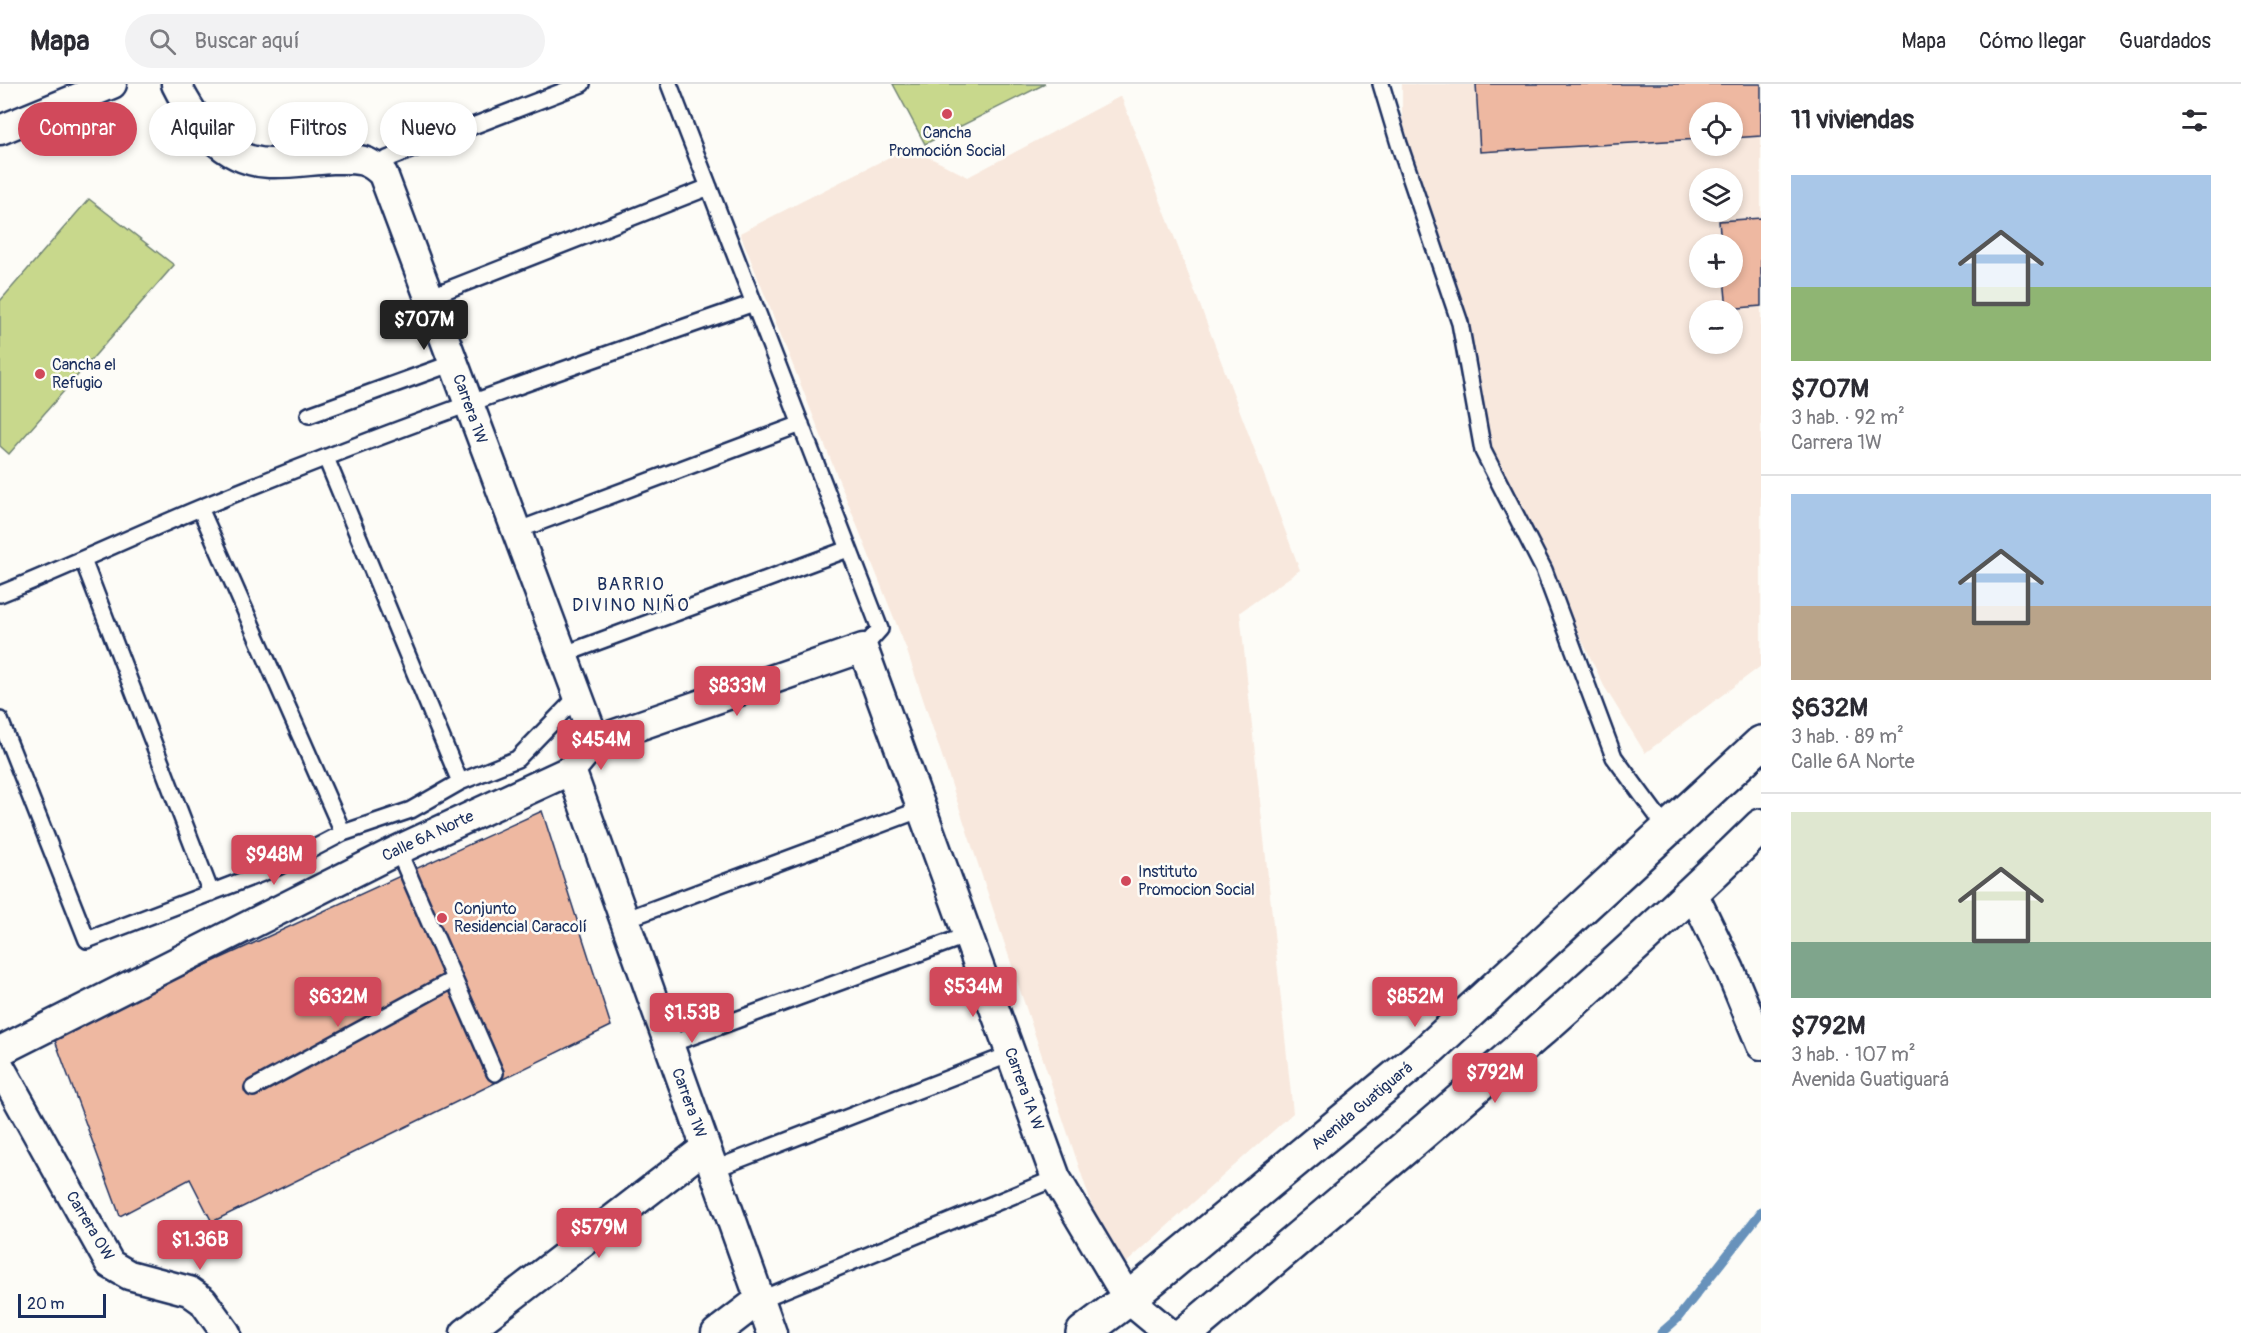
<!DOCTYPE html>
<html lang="es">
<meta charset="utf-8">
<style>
body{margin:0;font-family:Pangolin,sans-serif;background:#f2f2f3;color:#2b2b33;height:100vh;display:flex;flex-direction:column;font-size:22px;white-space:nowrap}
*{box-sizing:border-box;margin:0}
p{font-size:20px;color:#7c7c81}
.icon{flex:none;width:33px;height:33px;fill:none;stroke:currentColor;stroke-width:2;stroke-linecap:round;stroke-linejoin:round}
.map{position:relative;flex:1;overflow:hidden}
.side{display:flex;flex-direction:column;background:#fff;width:480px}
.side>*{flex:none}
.top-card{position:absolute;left:18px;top:18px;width:570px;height:54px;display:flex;gap:12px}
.buttons{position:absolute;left:1689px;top:18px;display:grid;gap:12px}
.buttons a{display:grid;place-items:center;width:54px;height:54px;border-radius:50%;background:#fff;box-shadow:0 3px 9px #0003;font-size:30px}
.scale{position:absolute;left:18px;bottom:15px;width:88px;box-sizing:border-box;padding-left:6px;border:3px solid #1b2f5e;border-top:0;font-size:16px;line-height:21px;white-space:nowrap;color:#1b2f5e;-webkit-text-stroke:4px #fdfcf7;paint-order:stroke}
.price{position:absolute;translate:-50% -51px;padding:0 14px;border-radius:6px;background:#d1495b;color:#fff;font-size:20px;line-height:39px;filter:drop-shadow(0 2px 3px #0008)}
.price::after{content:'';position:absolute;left:50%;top:36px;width:18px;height:14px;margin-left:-9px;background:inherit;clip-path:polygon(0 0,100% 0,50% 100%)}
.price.active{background:#222;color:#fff}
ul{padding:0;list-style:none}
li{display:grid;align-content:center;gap:12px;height:318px;padding:0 30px}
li+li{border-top:2px solid #e1e1e2}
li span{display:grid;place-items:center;height:186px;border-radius:0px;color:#555}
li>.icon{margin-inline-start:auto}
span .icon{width:108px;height:108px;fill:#fffc;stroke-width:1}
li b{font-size:26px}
h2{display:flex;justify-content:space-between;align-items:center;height:72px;padding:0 30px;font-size:26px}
.chip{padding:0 21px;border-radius:27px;background:#fff;box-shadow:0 3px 9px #0003;font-size:21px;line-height:54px}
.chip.active{background:#d1495b;color:#fff}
header{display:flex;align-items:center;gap:36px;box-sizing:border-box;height:84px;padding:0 30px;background:#fff;border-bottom:2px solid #e1e1e2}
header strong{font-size:28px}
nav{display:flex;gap:33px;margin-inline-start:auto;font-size:21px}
.search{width:420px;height:54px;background:#f2f2f3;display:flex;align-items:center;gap:15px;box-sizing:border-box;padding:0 21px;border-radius:33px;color:#7c7c81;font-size:22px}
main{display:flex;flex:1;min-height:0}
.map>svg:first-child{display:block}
.built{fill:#f8e8dd;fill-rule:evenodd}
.green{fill:#c8d88c;stroke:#728475;stroke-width:1.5}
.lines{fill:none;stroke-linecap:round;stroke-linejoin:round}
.stream{stroke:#6792bb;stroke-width:9}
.building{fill:#eeb8a1;stroke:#1b2f5e;stroke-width:1.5}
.service-casing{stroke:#1b2f5e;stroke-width:20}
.minor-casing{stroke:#1b2f5e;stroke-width:33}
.tertiary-casing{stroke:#1b2f5e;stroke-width:38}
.service{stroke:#fdfcf7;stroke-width:15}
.minor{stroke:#fdfcf7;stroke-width:28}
.tertiary{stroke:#fdfcf7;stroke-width:33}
.poi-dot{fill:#d1495b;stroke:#fdfcf7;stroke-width:2}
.labels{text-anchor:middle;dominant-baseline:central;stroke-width:5;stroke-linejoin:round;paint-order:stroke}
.poi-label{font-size:16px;fill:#1b2f5e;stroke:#fdfcf7;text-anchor:start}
.street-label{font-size:16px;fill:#1b2f5e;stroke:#fdfcf7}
.neighbourhood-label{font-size:18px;letter-spacing:1.5px;fill:#1b2f5e;stroke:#fdfcf7}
</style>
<header>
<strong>Mapa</strong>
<div class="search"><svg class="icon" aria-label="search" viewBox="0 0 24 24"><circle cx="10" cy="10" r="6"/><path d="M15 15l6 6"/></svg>Buscar aquí</div>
<nav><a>Mapa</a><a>Cómo llegar</a><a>Guardados</a></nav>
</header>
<main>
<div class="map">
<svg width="1761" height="1249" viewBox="0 0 1761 1249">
<rect width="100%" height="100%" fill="#fdfcf7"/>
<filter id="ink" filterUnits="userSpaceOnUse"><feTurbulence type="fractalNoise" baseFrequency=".0167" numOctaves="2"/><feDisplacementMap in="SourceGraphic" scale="12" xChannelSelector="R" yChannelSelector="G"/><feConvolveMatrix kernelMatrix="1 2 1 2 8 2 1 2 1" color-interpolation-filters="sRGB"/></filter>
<g filter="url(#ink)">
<path class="built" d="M1402,0H1761V582L1645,669L1604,602L1517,422L1488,355L1470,257L1402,40ZM1700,28H1732V62H1700ZM1700,94H1732V128H1700ZM1700,160H1732V194H1700ZM1700,226H1732V260H1700Z
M1121,12L1300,486L1240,528L1293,1029L1125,1180L1105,1161L906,564L740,149L909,63L968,93Z"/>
<path class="green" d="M893,0H1045L925,60Z
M89,115L174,181L9,370L0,362V217Z"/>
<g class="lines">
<path class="stream" d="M1661,1249L1677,1235L1761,1128"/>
</g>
<path class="building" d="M1476,0H1761V52L1732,54V28H1700V55L1480,68Z
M1761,134V222L1727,225L1724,194H1732V160H1721L1719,137Z
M542,727L611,942L212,1138L190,1095L120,1132L53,951Z"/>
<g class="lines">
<defs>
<path id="service" d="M669,0L880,545L863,564
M1381,0L1399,60L1460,239L1483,367L1544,486L1614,673L1667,745
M383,90L387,75L582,0
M429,213L709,103
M309,331L453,279
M326,374L460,698
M200,424L343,749
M516,447L801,340
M83,476L211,809
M0,510C67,483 133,452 200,424C382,348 568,284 754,219
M562,571L848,465
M0,636L87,856L278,783L343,749L411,726L460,698L517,675L578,612
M398,766L495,989
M624,836L922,725
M668,961L968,851
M253,1004L454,895
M712,1086L1011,970
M759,1216L1056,1094"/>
<path id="minor" d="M176,0C195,38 222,77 269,79C290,80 312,76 333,75C355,75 367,73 383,90L595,657
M0,46L112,0
M571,686L772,1249
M1693,809L1730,886L1761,961
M0,967L398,766L571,686L595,657L863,564L1056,1094L1128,1215L1169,1249
M0,983L110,1180L129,1191L189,1207L203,1217L226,1249
M465,1249L705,1064
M716,1249L759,1216"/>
<path id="tertiary" d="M1083,1249L1128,1215L1426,968L1761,659
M1186,1249C1381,1084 1579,921 1761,742"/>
</defs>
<use href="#service" class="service-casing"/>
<use href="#minor" class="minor-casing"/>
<use href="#tertiary" class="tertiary-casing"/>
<use href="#service" class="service"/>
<use href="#minor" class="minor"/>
<use href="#tertiary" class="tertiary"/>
</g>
</g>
<g class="poi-dot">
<circle cx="947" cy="30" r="6"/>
<circle cx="40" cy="290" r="6"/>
<circle cx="1126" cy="797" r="6"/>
<circle cx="442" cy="834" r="6"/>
</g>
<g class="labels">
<g class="poi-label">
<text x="947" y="49" text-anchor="middle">Cancha<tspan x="947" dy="18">Promoción Social</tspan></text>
<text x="52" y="281">Cancha el<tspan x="52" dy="18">Refugio</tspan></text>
<text x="1138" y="788">Instituto<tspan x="1138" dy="18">Promocion Social</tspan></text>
<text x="454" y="825">Conjunto<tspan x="454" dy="18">Residencial Caracolí</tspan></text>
</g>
<g class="street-label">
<text transform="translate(470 325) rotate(70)">Carrera 1W</text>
<text transform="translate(428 752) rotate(-25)">Calle 6A Norte</text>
<text transform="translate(1024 1005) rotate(70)">Carrera 1A W</text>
<text transform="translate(689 1019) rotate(70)">Carrera 1W</text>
<text transform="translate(1362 1022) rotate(-40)">Avenida Guatiguará</text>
<text transform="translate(90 1142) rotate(59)">Carrera 0W</text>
</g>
<g class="neighbourhood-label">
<text x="631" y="500">BARRIO<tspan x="631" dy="21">DIVINO NIÑO</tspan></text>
</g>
</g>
</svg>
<div class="buttons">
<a><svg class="icon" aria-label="locate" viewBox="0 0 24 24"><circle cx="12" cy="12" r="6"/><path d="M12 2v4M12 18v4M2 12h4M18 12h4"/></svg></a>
<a><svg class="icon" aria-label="layers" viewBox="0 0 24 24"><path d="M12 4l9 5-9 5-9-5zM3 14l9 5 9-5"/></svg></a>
<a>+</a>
<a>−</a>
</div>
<div class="scale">20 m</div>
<b class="price active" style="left:424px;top:267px">$707M</b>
<b class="price" style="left:737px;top:633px">$833M</b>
<b class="price" style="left:601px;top:687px">$454M</b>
<b class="price" style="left:274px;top:802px">$948M</b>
<b class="price" style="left:973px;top:934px">$534M</b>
<b class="price" style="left:338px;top:944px">$632M</b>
<b class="price" style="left:1415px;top:944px">$852M</b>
<b class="price" style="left:692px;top:960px">$1.53B</b>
<b class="price" style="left:1495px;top:1020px">$792M</b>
<b class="price" style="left:599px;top:1175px">$579M</b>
<b class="price" style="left:200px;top:1187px">$1.36B</b>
<div class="top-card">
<a class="chip active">Comprar</a>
<a class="chip">Alquilar</a>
<a class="chip">Filtros</a>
<a class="chip">Nuevo</a>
</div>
</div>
<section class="side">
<h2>11 viviendas<svg class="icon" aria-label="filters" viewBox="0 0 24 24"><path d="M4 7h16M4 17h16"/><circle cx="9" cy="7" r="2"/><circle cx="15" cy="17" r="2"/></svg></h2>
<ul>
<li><span style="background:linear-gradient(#a9c7e8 60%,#8fb573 0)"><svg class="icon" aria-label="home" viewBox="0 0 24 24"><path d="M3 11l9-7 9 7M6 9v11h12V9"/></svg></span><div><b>$707M</b><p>3 hab. · 92 m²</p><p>Carrera 1W</p></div></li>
<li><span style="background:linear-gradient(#a9c7e8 60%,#b9a48a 0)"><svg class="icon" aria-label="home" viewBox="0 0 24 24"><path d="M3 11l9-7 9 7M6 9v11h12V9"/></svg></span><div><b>$632M</b><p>3 hab. · 89 m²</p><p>Calle 6A Norte</p></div></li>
<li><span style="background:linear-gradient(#dfe7d0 70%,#7fa58c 0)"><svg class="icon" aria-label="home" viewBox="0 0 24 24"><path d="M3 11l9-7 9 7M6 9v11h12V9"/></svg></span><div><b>$792M</b><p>3 hab. · 107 m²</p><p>Avenida Guatiguará</p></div></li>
</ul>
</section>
</main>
